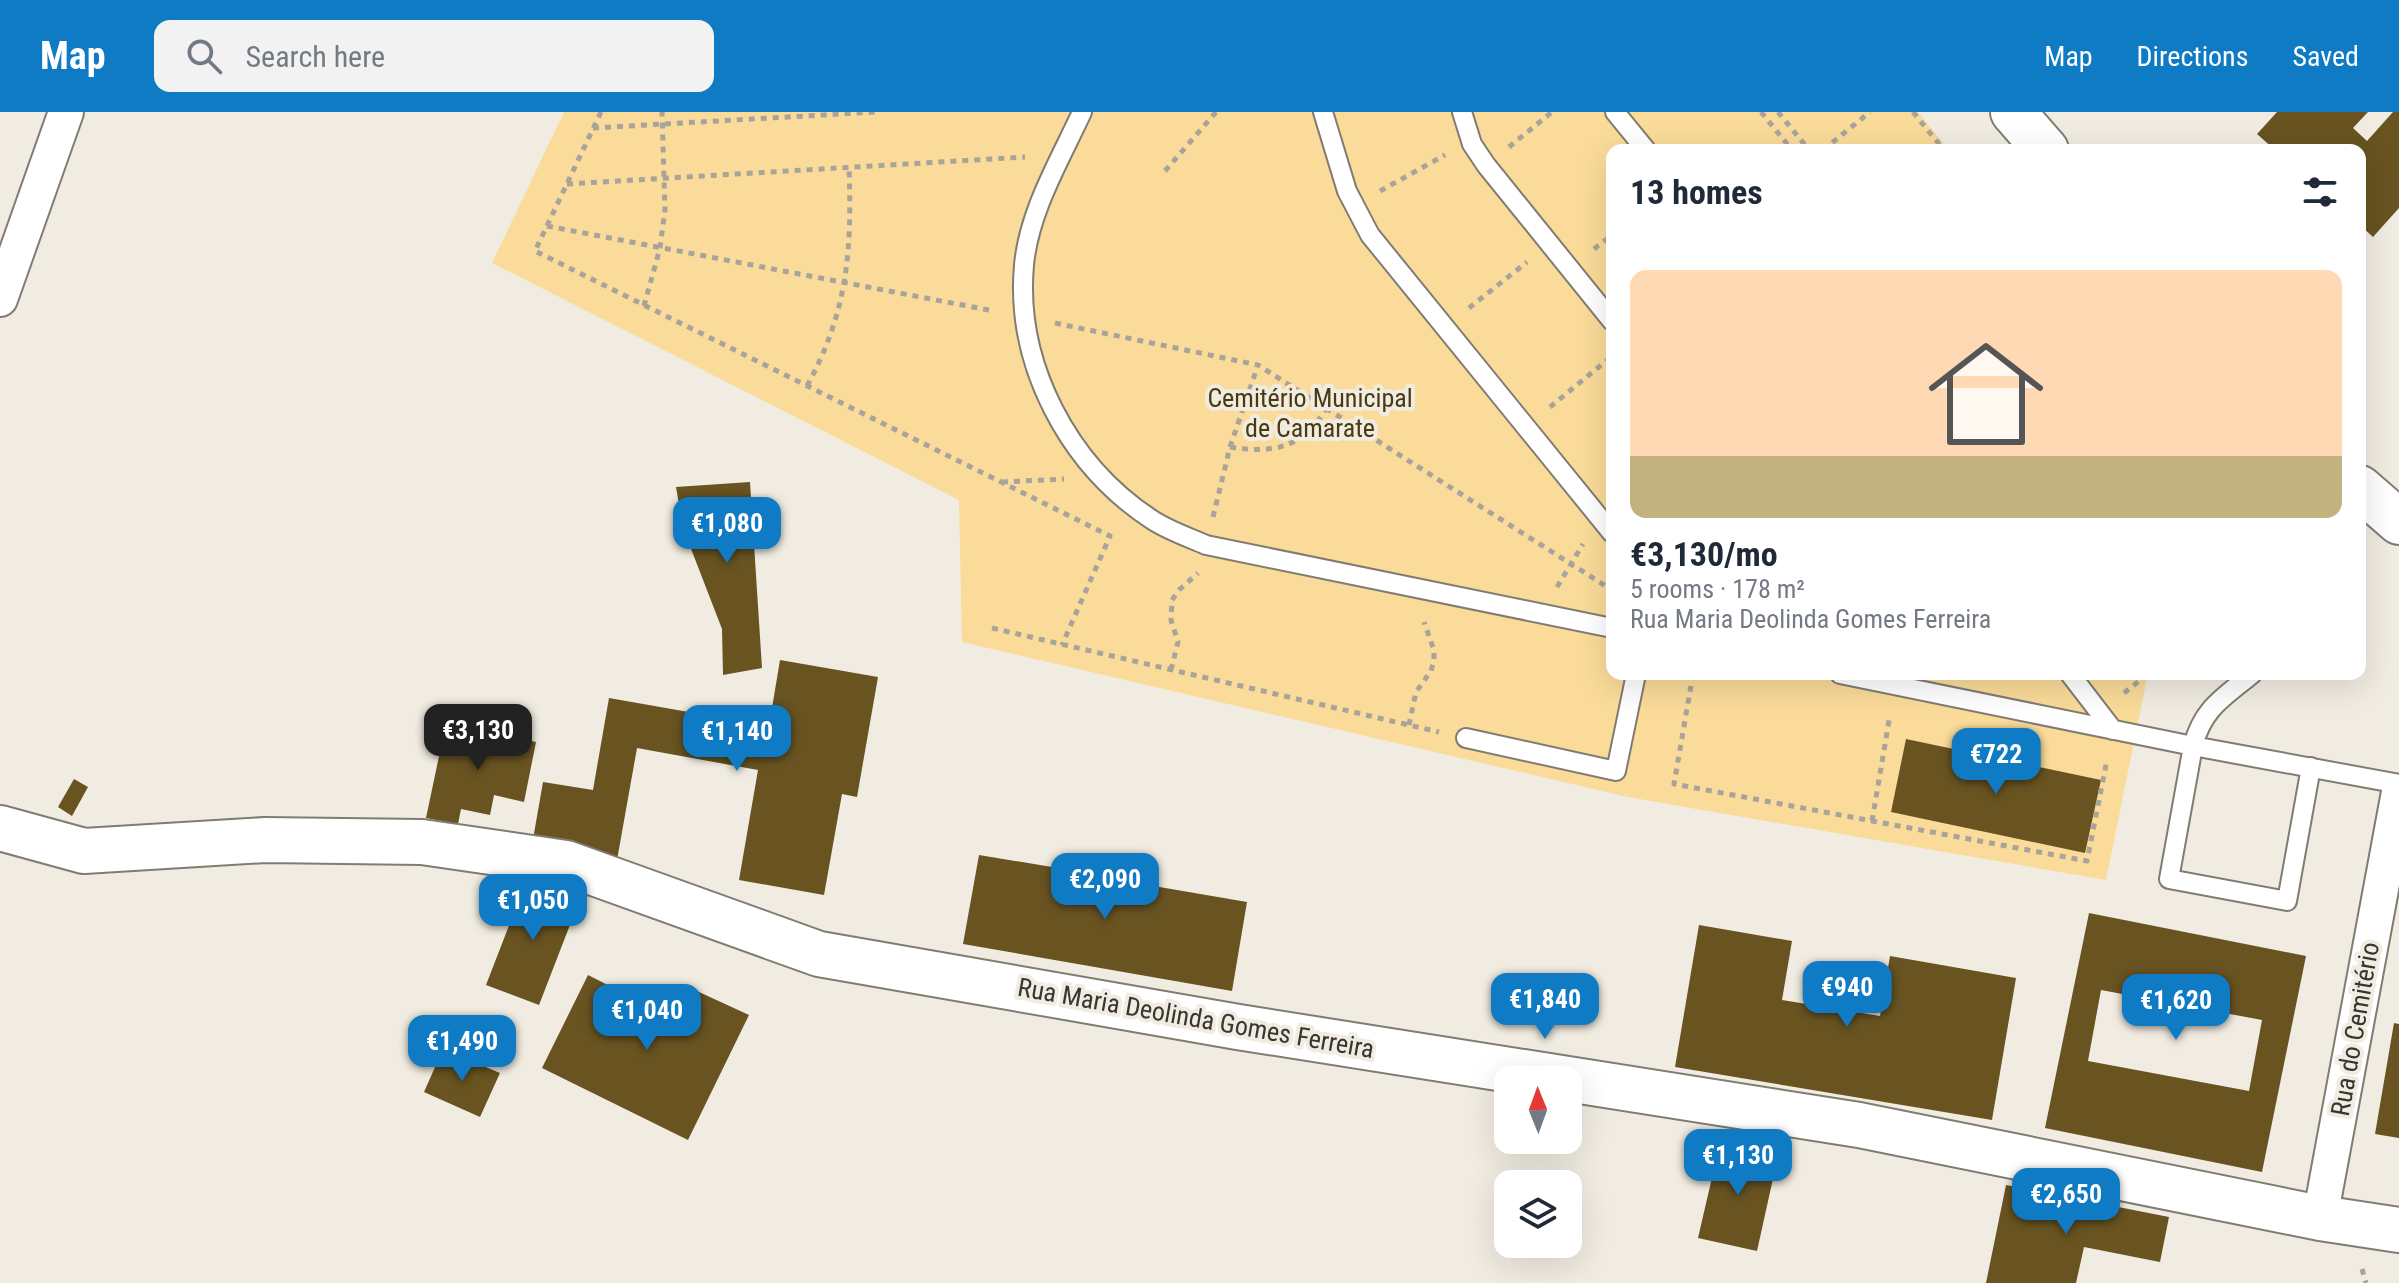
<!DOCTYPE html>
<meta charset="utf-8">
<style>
body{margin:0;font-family:"Roboto Condensed",sans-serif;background:#f2f2f3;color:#1f2937;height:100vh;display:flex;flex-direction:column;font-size:30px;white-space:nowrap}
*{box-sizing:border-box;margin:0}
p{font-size:26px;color:#747a83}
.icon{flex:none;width:44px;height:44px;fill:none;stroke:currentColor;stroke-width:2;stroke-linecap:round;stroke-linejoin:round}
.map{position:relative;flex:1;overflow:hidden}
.sheet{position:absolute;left:1606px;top:32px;width:760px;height:536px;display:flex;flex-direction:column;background:#fff;border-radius:16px;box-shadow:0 8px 32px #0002}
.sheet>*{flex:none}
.needle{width:52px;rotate:359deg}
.controls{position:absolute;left:1494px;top:954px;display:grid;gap:16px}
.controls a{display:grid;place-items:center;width:88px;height:88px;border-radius:16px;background:#fff;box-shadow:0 8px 32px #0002;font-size:40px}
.price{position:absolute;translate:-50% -68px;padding:0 18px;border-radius:16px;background:#0f7bc5;color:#fff;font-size:26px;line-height:52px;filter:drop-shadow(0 2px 4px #0008)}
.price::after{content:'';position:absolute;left:50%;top:48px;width:24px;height:18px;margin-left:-12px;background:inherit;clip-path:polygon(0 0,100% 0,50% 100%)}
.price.current{background:#222;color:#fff}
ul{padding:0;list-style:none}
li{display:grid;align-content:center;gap:16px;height:424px;padding:0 24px}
li span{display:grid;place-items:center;height:248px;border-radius:16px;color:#555}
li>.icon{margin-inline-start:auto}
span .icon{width:144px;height:144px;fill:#fffc;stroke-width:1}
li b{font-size:34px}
h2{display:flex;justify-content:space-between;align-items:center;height:96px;padding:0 24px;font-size:34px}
header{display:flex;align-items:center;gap:48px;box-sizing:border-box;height:112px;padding:0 40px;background:#0f7bc5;color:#fff}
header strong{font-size:38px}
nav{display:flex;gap:44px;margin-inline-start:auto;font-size:28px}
.search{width:560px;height:72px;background:#f2f2f3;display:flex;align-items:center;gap:20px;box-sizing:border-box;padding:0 28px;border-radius:16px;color:#747a83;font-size:30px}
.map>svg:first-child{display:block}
.green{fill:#fadb99}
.building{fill:#685321;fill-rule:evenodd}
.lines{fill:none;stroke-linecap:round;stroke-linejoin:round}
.service-casing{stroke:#817c72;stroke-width:22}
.minor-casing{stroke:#817c72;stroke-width:38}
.tertiary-casing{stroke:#817c72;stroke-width:48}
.path{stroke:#a8a49c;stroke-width:5;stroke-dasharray:6 6;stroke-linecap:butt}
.service{stroke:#fff;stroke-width:18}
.minor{stroke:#fff;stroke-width:34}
.tertiary{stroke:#fff;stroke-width:44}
.labels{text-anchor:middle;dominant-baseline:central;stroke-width:8;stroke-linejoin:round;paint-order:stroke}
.park-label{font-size:26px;fill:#4a3911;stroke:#f1ece1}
.street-label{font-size:26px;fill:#383631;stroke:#f1ece1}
</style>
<header>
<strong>Map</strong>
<div class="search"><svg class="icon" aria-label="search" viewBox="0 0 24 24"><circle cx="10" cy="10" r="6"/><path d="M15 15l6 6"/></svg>Search here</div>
<nav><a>Map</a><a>Directions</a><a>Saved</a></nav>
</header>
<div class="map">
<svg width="2399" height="1171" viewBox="0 0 2399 1171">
<rect width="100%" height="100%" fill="#f1ece1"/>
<path class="green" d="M564,0H1918L1949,38H1612V562H2152L2147,566L2106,768L1628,685L962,530L959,388L492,151Z"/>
<path class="building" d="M2277,0H2368L2353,16L2367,29L2393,0H2399V96L2373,125L2360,113V38H2275L2257,22Z
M750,370L762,556L723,563L722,517L683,416L676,375Z
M780,548L878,565L857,685L842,682L824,783L739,768L758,658L637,636L617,748L532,733L543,670L593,678L609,586L769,614Z
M446,611L536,630L524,690L494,683L490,703L461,697L458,712L426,706Z
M1906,627L2101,668L2085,741L1891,700Z
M74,667L88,675L72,704L58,695Z
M979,743L1082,760L1084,746L1139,756L1136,771L1247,790L1232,879L963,832Z
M527,767L580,787L539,893L486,873Z
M2089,801L2306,844L2262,1060L2045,1016ZM2101,878L2262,908L2249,979L2088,949Z
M1699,813L1792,829L1782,888L1880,904L1890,844L2016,866L1992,1008L1675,955Z
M588,863L671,905L686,874L749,903L688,1028L542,956Z
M2394,911L2399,912V1026L2375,1022Z
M443,937L500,961L480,1005L424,980Z
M1720,1031L1778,1044L1757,1139L1698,1126Z
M2006,1073L2169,1105L2160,1150L2084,1135L2076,1171H1986Z"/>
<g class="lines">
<defs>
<path id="service" d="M1082,0C1060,48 1029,99 1024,153C1015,253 1069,353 1151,407C1167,418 1188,425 1206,433L1612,516
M1323,0L1347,79L1370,123L1612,421
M1462,0L1472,32L1486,53L1612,209
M1615,0L1646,38
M1840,562L2193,634C2203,596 2223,586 2252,562
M2070,562L2113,618
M1466,626L1616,659L1636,562
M2311,655L2287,789L2169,767L2193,634L2399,672"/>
<path id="minor" d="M0,187L66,0
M2320,1106L2399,680"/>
<path id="tertiary" d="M2013,0L2046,38
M2360,376L2399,410
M0,716L84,739L265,728L422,730L566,751L819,842L1238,915L1859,1013L2320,1106L2399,1118"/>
</defs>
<use href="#service" class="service-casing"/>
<use href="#minor" class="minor-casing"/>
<use href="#tertiary" class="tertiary-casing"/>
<path class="path" d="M601,0L535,139L1110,424L1062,533
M1761,0L1792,38
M1778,0L1809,38
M1913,0L1944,38
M593,16L876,0
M1509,35L1552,0
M1823,38L1870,0
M1165,59L1216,0
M567,72L1025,45
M1380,79L1445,43
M547,114L994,199
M1594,137L1612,123
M644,194L660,136L665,98L662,0
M1469,196L1527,150
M1055,211L1258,253L1612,478
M807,274C848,199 852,138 849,55
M1550,295L1611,245
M1230,335C1274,342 1302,336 1326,297
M1002,370L1064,367
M1213,405L1230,335L1258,253
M1557,475L1583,432
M992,516L1439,620
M1171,558L1178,530L1171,508L1172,488L1179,478L1198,461
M1693,562L1674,672L2087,749L2107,648
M2124,581L2148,562
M1409,613L1416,580L1431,559L1434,548V538L1424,510
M1872,709L1890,603
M2362,1157L2366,1171"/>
<use href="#service" class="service"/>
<use href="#minor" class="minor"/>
<use href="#tertiary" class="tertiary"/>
</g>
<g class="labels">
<g class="park-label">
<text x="1310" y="286">Cemitério Municipal<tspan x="1310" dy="30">de Camarate</tspan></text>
</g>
<g class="street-label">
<text transform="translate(1196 906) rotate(10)">Rua Maria Deolinda Gomes Ferreira</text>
<text transform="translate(2355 917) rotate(-80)">Rua do Cemitério</text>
</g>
</g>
</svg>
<div class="controls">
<a><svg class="needle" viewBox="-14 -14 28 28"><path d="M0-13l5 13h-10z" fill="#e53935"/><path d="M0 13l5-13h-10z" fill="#747a83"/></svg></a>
<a><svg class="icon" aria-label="layers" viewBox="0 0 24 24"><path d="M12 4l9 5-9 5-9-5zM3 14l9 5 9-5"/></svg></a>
</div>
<b class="price" style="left:727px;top:453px">€1,080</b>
<b class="price current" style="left:478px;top:660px">€3,130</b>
<b class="price" style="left:737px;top:661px">€1,140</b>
<b class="price" style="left:1996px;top:684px">€722</b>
<b class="price" style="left:1105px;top:809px">€2,090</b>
<b class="price" style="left:533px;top:830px">€1,050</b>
<b class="price" style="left:1847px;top:917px">€940</b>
<b class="price" style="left:1545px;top:929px">€1,840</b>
<b class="price" style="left:2176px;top:930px">€1,620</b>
<b class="price" style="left:647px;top:940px">€1,040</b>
<b class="price" style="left:462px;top:971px">€1,490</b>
<b class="price" style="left:1738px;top:1085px">€1,130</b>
<b class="price" style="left:2066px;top:1124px">€2,650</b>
<section class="sheet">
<h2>13 homes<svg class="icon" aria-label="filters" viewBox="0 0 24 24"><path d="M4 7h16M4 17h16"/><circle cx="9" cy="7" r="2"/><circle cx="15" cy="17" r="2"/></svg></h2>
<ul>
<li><span style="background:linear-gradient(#ffd9b3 75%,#c2b280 0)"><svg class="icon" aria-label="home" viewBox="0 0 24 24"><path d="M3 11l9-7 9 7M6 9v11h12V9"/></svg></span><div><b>€3,130/mo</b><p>5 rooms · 178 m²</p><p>Rua Maria Deolinda Gomes Ferreira</p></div></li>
</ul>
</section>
</div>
